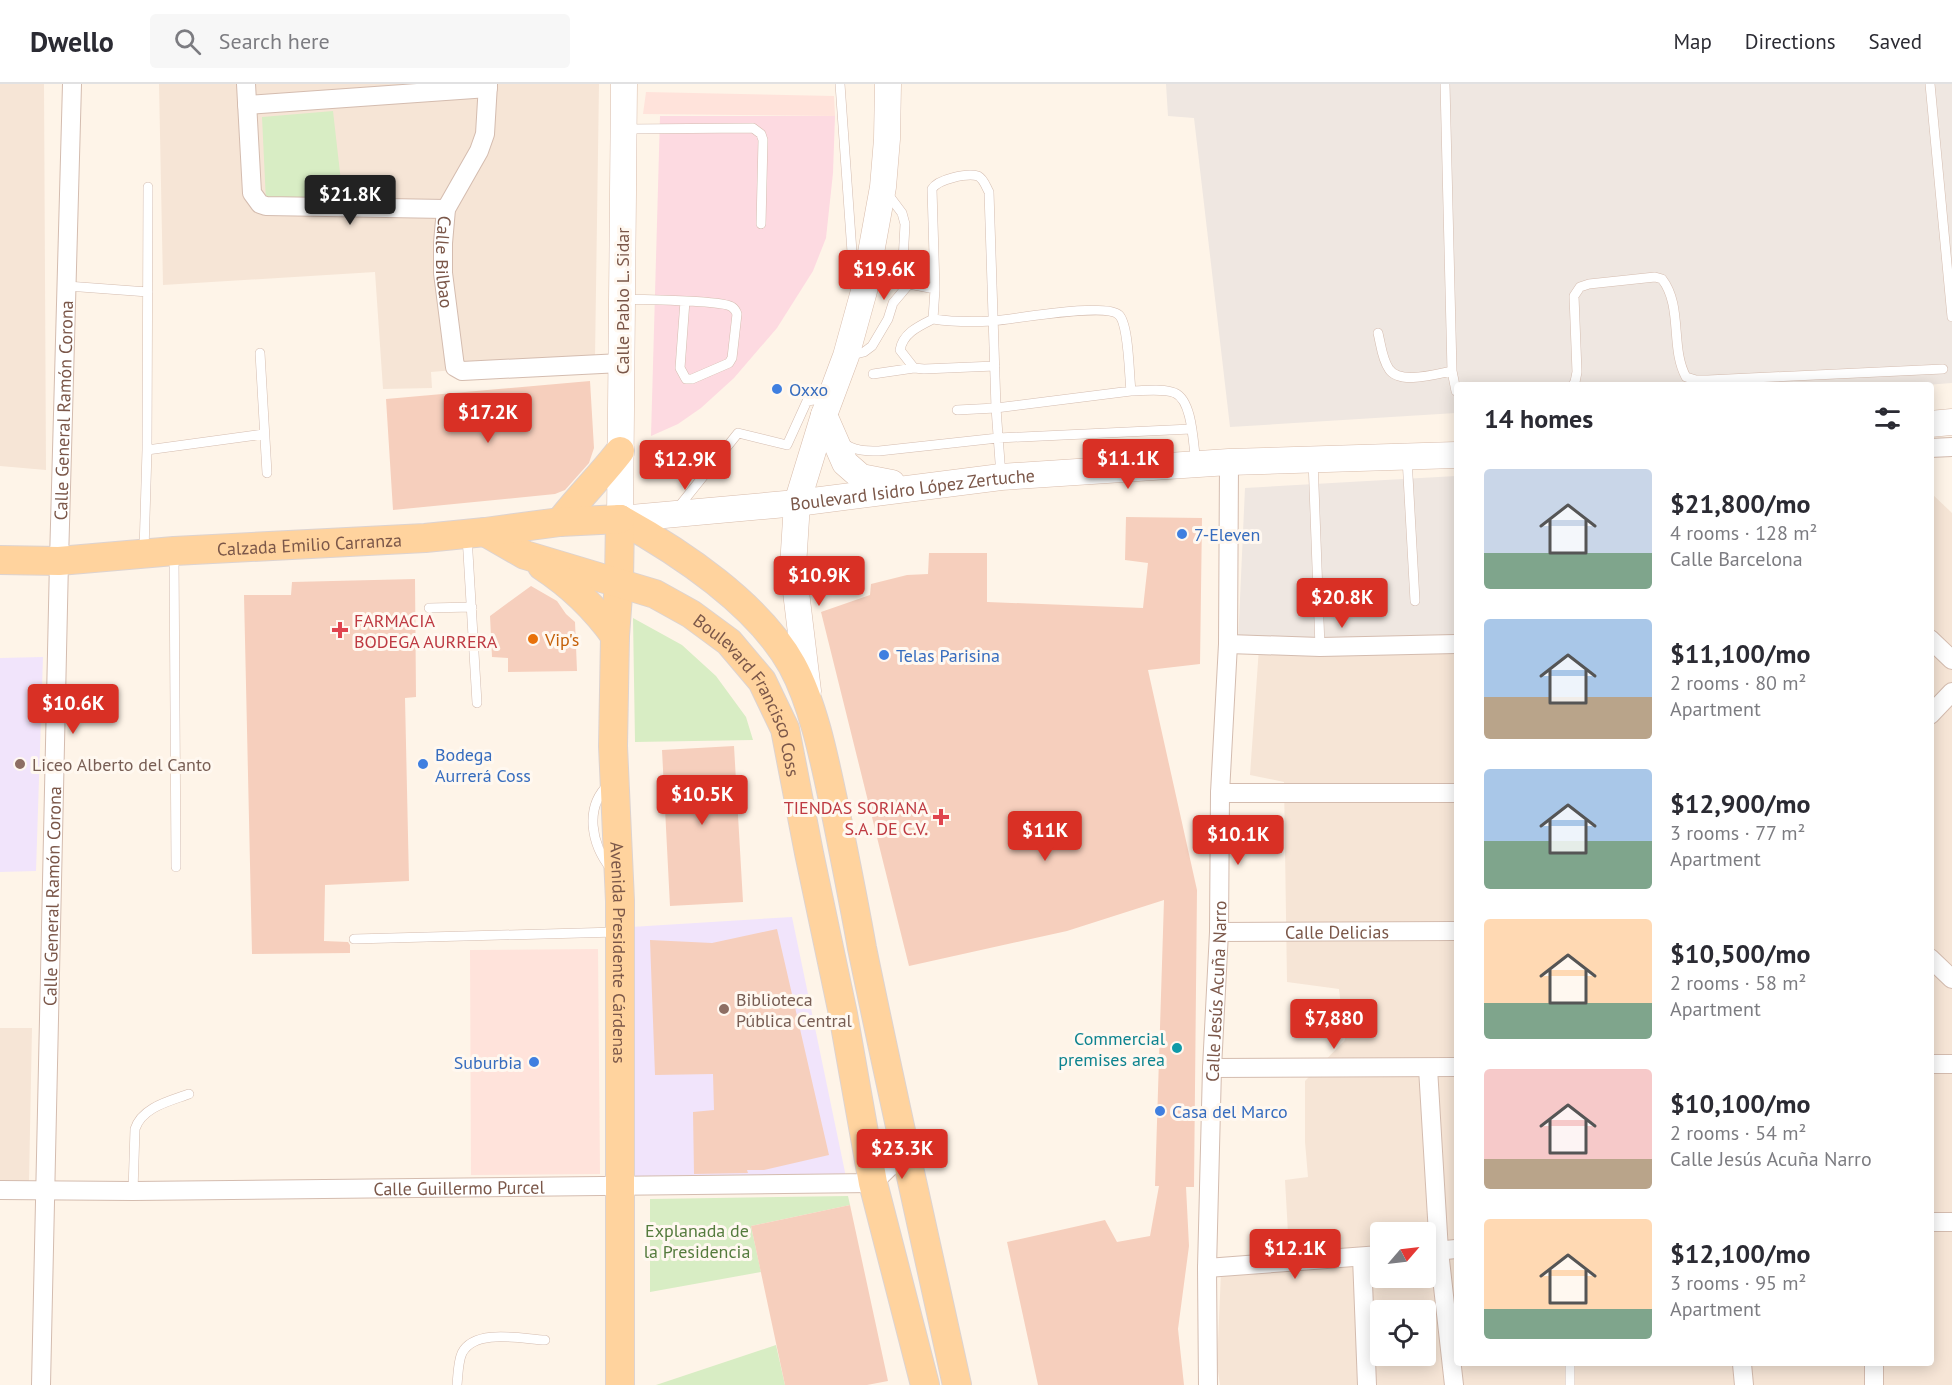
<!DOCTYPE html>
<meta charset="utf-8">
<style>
body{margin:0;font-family:"PT Sans",sans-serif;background:#f7f7f7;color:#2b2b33;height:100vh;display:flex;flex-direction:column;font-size:22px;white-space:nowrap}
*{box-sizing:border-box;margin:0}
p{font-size:20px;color:#7c7c81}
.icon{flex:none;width:33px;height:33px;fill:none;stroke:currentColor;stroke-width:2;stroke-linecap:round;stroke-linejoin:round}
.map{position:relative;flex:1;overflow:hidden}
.sheet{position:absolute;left:1454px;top:298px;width:480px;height:984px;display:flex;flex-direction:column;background:#fff;border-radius:6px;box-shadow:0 3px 15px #0003}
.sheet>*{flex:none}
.needle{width:39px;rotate:62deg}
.tools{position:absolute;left:1370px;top:1138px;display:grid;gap:12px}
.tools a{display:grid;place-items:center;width:66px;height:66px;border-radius:6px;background:#fff;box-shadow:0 3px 15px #0003;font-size:30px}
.price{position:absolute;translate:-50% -51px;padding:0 14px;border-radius:6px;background:#d93025;color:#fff;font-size:20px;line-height:39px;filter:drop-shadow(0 2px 3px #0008)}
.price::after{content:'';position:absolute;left:50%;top:36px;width:18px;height:14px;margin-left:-9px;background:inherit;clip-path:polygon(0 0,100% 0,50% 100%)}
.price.active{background:#222;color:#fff}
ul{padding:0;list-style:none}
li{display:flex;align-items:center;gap:18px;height:150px;padding:0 30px}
li span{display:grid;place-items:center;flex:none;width:168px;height:120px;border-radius:6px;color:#555}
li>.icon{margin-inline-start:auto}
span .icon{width:72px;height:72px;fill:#fffc;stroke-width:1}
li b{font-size:26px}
h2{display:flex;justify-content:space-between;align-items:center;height:72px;padding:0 30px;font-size:26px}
header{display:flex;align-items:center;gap:36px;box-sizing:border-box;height:84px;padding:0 30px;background:#fff;border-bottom:2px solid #e1e1e2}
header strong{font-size:28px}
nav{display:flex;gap:33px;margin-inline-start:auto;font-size:21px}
.search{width:420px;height:54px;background:#f7f7f7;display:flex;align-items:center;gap:15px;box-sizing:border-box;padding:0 21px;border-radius:6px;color:#7c7c81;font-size:22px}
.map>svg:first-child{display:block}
.residential{fill:#f6e5d6;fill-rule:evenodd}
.commercial{fill:#ffe3db}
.industrial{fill:#efe7e1}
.education{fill:#f1e4fb}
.medical{fill:#fddae1}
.green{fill:#d8edc4}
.building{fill:#f6cfbd}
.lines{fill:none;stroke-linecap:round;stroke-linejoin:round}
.lane-casing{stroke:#d4bcaf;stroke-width:10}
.street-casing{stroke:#d4bcaf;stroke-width:20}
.secondary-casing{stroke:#d8bcab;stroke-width:27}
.primary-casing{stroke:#ddd3d0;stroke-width:30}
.lane{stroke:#fff;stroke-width:9}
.street{stroke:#fff;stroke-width:18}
.secondary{stroke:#fff;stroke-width:26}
.primary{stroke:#ffd39e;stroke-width:28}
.shop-dot{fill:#3f7fe0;stroke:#fff8f0;stroke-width:2}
.health-dot{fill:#e0444e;stroke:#fff8f0;stroke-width:2}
.food-dot{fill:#e8710a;stroke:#fff8f0;stroke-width:2}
.education-dot{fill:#8d6e63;stroke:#fff8f0;stroke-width:2}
.culture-dot{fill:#0f9aa8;stroke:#fff8f0;stroke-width:2}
.labels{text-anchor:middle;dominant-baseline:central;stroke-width:6;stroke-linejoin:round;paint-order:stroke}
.street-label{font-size:18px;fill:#7b5749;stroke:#fff8f0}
.shop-label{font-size:18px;fill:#366cbe;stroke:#fff8f0;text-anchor:start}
.health-label{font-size:18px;fill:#be3a42;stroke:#fff8f0;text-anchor:start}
.food-label{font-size:18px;fill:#c56008;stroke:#fff8f0;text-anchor:start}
.education-label{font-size:18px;fill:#785e54;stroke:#fff8f0;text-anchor:start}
.culture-label{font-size:18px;fill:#0d838f;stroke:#fff8f0;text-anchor:end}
.park-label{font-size:18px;fill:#547b3d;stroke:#fff8f0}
</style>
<header>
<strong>Dwello</strong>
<div class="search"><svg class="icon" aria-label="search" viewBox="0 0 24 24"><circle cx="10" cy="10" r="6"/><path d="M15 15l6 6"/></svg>Search here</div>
<nav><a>Map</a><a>Directions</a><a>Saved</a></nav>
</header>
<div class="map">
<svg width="1952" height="1301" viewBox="0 0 1952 1301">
<rect width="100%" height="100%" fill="#fef4e8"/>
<path class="residential" d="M0,0H44L46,386L0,382Z
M159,0H599L595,274L431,288L432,304L383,305L375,188L163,201Z
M1931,409L1952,429V1301H1220L1217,1281L1221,1188L1290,1185L1285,1096L1308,1093L1305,1058V997L1345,956L1339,905L1287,898L1284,698L1250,691L1259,564L1456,562V1280H1930ZM1380,1149H1425V1194H1380ZM1380,1227H1425V1272H1380Z
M0,944H32L29,1097L0,1098Z"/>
<path class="commercial" d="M646,8L834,12L835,32L643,30Z
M598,865L600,1090L471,1091L470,866Z"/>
<path class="industrial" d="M1166,0H1952V299L1913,302H1456V329L1230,343L1194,34L1168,32Z
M1456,392V562L1238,559L1245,404Z"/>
<path class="education" d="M43,573L36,787L0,788V574Z
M792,833L846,1093L634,1092L631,843Z"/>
<path class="medical" d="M660,32H835L833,89L826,154L813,187L777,244L734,294L701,324L678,340L651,352Z"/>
<path class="green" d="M333,27L343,115L266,118L262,33Z
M633,534L682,561L716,592L746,633L753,656L635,658Z
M848,1112L850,1121L751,1142L761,1188L650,1208V1115Z
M776,1261L785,1301H656Z"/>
<path class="building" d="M590,297L594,364L589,379L565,406L555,410L393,426L386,315Z
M1126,433L1202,434L1200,580L1148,586L1197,806L1194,1103H1186L1189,1162L1178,1245L1184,1301H1038L1007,1158L1105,1136L1117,1158L1150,1152L1159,1102H1155L1164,816L1067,847L909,882L821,528L870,511L871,500L907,491L928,490L929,469H987V518L1143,524L1148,479L1125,476Z
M415,495L416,613L405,614L409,797L325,801L324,857L348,858L350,861V869L252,870L244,511H291L292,498Z
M531,502L557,517L566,530L575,538L577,587L508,588V574L492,573L490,532Z
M734,662L743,818L670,822L662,666Z
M777,845L829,1071L764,1086H747L748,1089L694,1090L693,1028L714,1026L713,990L655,991L650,856L712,859Z
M850,1121L888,1297L867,1301H785L751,1142Z"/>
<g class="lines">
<defs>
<path id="lane" d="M840,0L854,196L858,200
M1445,0L1452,287L1456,307
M1930,0L1952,233
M626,45L753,44L761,50L763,56L761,140
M887,109L902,129L905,140L903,177L909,200
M909,200L935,205L933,235C953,238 973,238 993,237C1016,235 1106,218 1119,231C1129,241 1129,291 1131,307C1144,307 1163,304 1175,309C1193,317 1193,361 1196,379
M67,202L148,208
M935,205L932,105C938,95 967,89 978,92C984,95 986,103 989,108L996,324L1001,392
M624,215C641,216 722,216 732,223C735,225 736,227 737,230L732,274L729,279L692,295H686L680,284L685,217
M933,235C919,242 903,249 900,266L914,284L924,285L995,282
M1378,249C1381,261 1382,275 1389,285C1399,301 1436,290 1452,287
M260,269L267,389
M848,272L864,268L872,262L888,235L893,219L909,200
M873,290L914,284
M1572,302L1575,298L1577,288L1574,212L1580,203L1589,200L1655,193L1662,195C1683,222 1670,264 1686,293L1696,296H1708L1943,285
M957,326L996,324L1131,307
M842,358C854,367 865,367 879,367L998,354L1191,345
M147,366L264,350
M1407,374L1415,517
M1313,376L1320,563
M677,425L738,349L787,361L807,317L828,314
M467,452L477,619
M144,467L147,366L148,103
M174,470L176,783
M429,524L472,523
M609,700C584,723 591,760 611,785
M354,855L617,848
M133,1107L135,1045C142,1023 170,1017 189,1010
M457,1301C458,1291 458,1278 462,1269C475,1244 522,1255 545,1256
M1570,1301V1280"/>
<g id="street">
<path d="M246,0L252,109L260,120L266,122L446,125"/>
<path id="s1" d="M488,0L485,50L479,67L446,125L443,159V189L455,283L462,287L621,279"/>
<path d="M247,21L488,4"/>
<path d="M1930,364L1952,363"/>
<path d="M1930,555L1952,576"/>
<path d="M1228,560L1320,563L1456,560"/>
<path d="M1930,631L1952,608"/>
<path d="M1220,709H1456"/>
<path id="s2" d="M1219,848L1456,847"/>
<path d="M1930,874L1952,895"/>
<path d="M1930,980H1952"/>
<path d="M1212,984L1456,983"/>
<path d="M1428,984L1439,1167L1454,1301"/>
<path id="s3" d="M0,1106L133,1107L873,1099L906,1067"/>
<path d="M1930,1138H1952"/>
<path d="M1425,1168L1456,1165"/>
<path d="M1362,1173L1367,1301"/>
<path d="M1207,1184L1380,1171"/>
<path d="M1742,1280L1744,1301"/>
<path d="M1874,1280V1301"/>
<path id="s4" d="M41,1301L59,477L72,0"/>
<path id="s5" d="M1208,1301L1207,1184L1212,984L1219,848L1220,709L1228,560L1229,378"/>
</g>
<g id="secondary">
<path id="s6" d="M624,0L620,435L797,419L1001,393L1229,378L1456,371"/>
<path d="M824,331L845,379L861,393L892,399"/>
<path d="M1930,340L1952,338"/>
<path d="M808,607L793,483L797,419L824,331L846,272L864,207L883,103L887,55L888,0"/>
</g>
<g id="primary">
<path d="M620,435C680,468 758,520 792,581C815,623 826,684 836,730C845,775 854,819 862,864C892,1010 925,1155 957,1301"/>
<path id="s7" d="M620,435L619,498L615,552L613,662L620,817V1301"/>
<path d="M560,438C579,413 601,392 620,367"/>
<path id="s8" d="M485,448L525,471L655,510L691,530L729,558L762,597L785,645L809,769L843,930L873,1099L925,1301"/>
<path id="s9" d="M0,476L59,477L174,467L425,454L485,448L560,438L620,435"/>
<path d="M542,482C571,501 595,524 615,552"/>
</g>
</defs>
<use href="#lane" class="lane-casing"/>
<use href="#street" class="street-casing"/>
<use href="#secondary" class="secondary-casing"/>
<use href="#primary" class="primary-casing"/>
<use href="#lane" class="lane"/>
<use href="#street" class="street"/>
<use href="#secondary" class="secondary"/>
<use href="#primary" class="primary"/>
</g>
<g class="shop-dot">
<circle cx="777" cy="305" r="6"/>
<circle cx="1182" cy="450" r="6"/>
<circle cx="884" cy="571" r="6"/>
<circle cx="423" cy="680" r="6"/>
<circle cx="534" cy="978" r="6"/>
<circle cx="1160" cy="1027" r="6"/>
</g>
<g class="health-dot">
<path d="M337 537h6v6h6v6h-6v6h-6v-6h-6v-6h6z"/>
<path d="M938 724h6v6h6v6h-6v6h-6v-6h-6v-6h6z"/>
</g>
<circle class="food-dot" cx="533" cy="555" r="6"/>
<g class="education-dot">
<circle cx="20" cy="680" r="6"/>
<circle cx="724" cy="925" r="6"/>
</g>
<circle class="culture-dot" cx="1177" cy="964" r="6"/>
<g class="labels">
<g class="street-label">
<text stroke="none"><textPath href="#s1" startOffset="188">Calle Bilbao</textPath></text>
<text transform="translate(622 217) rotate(-90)">Calle Pablo L. Sidar</text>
<text stroke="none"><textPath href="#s4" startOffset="975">Calle General Ramón Corona</textPath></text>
<text stroke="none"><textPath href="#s6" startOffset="729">Boulevard Isidro López Zertuche</textPath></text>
<text stroke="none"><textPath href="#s9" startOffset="310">Calzada Emilio Carranza</textPath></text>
<text stroke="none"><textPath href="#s8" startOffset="326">Boulevard Francisco Coss</textPath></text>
<text stroke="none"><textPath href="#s4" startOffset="489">Calle General Ramón Corona</textPath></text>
<text stroke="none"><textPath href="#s2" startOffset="118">Calle Delicias</textPath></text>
<text stroke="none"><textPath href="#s7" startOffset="434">Avenida Presidente Cárdenas</textPath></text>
<text stroke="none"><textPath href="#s5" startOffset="394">Calle Jesús Acuña Narro</textPath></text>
<text stroke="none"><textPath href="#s3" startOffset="459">Calle Guillermo Purcel</textPath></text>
</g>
<g class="shop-label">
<text x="789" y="305">Oxxo</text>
<text x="1194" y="450">7-Eleven</text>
<text x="896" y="571">Telas Parisina</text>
<text x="435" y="670">Bodega<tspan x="435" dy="21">Aurrerá Coss</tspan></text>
<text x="522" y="978" text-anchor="end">Suburbia</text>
<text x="1172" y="1027">Casa del Marco</text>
</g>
<g class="health-label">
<text x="354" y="536">FARMACIA<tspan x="354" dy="21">BODEGA AURRERA</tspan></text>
<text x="928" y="723" text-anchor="end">TIENDAS SORIANA<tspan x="928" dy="21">S.A. DE C.V.</tspan></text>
</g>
<g class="food-label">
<text x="545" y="555">Vip's</text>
</g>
<g class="education-label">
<text x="32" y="680">Liceo Alberto del Canto</text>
<text x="736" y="915">Biblioteca<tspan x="736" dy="21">Pública Central</tspan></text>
</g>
<g class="culture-label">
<text x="1165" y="954">Commercial<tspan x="1165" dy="21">premises area</tspan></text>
</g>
<g class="park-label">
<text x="697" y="1146">Explanada de<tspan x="697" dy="21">la Presidencia</tspan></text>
</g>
</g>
</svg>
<div class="tools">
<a><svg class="needle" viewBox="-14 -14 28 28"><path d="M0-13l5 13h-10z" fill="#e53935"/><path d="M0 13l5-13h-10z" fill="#7c7c81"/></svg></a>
<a><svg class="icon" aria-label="locate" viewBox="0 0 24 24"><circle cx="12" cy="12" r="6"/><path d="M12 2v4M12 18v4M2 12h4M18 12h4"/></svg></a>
</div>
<b class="price active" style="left:350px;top:142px">$21.8K</b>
<b class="price" style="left:884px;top:217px">$19.6K</b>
<b class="price" style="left:488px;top:360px">$17.2K</b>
<b class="price" style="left:1128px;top:406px">$11.1K</b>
<b class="price" style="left:685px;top:407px">$12.9K</b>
<b class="price" style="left:819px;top:523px">$10.9K</b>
<b class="price" style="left:1342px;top:545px">$20.8K</b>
<b class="price" style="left:73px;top:651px">$10.6K</b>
<b class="price" style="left:702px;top:742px">$10.5K</b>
<b class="price" style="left:1045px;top:778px">$11K</b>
<b class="price" style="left:1238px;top:782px">$10.1K</b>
<b class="price" style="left:1334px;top:966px">$7,880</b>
<b class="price" style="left:902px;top:1096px">$23.3K</b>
<b class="price" style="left:1295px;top:1196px">$12.1K</b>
<section class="sheet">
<h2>14 homes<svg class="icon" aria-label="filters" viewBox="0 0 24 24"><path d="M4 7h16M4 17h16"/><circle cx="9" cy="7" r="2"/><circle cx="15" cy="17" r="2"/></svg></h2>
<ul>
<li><span style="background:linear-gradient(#c9d6e8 70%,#7fa58c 0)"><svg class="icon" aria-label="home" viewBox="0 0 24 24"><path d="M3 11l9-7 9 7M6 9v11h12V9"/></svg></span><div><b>$21,800/mo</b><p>4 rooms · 128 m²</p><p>Calle Barcelona</p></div></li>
<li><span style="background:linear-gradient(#a9c7e8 65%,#b9a48a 0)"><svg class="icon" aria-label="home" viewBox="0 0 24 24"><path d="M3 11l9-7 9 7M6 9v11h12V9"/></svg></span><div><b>$11,100/mo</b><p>2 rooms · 80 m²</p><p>Apartment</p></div></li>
<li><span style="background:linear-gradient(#a9c7e8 60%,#7fa58c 0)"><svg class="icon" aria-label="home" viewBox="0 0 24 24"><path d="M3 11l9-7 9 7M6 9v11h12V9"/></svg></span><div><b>$12,900/mo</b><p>3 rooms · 77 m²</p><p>Apartment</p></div></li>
<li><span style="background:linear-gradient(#ffd9b3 70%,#7fa58c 0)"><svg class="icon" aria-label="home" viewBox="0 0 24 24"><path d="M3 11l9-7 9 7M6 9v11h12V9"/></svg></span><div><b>$10,500/mo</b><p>2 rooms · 58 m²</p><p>Apartment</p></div></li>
<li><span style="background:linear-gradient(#f6c9c9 75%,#b9a48a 0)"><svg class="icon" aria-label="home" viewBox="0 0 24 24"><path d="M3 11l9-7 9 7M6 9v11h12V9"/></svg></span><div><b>$10,100/mo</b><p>2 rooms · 54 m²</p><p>Calle Jesús Acuña Narro</p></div></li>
<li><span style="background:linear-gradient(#ffd9b3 75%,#7fa58c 0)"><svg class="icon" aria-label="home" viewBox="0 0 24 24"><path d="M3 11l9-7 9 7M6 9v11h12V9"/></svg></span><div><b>$12,100/mo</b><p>3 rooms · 95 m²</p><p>Apartment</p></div></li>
</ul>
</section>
</div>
